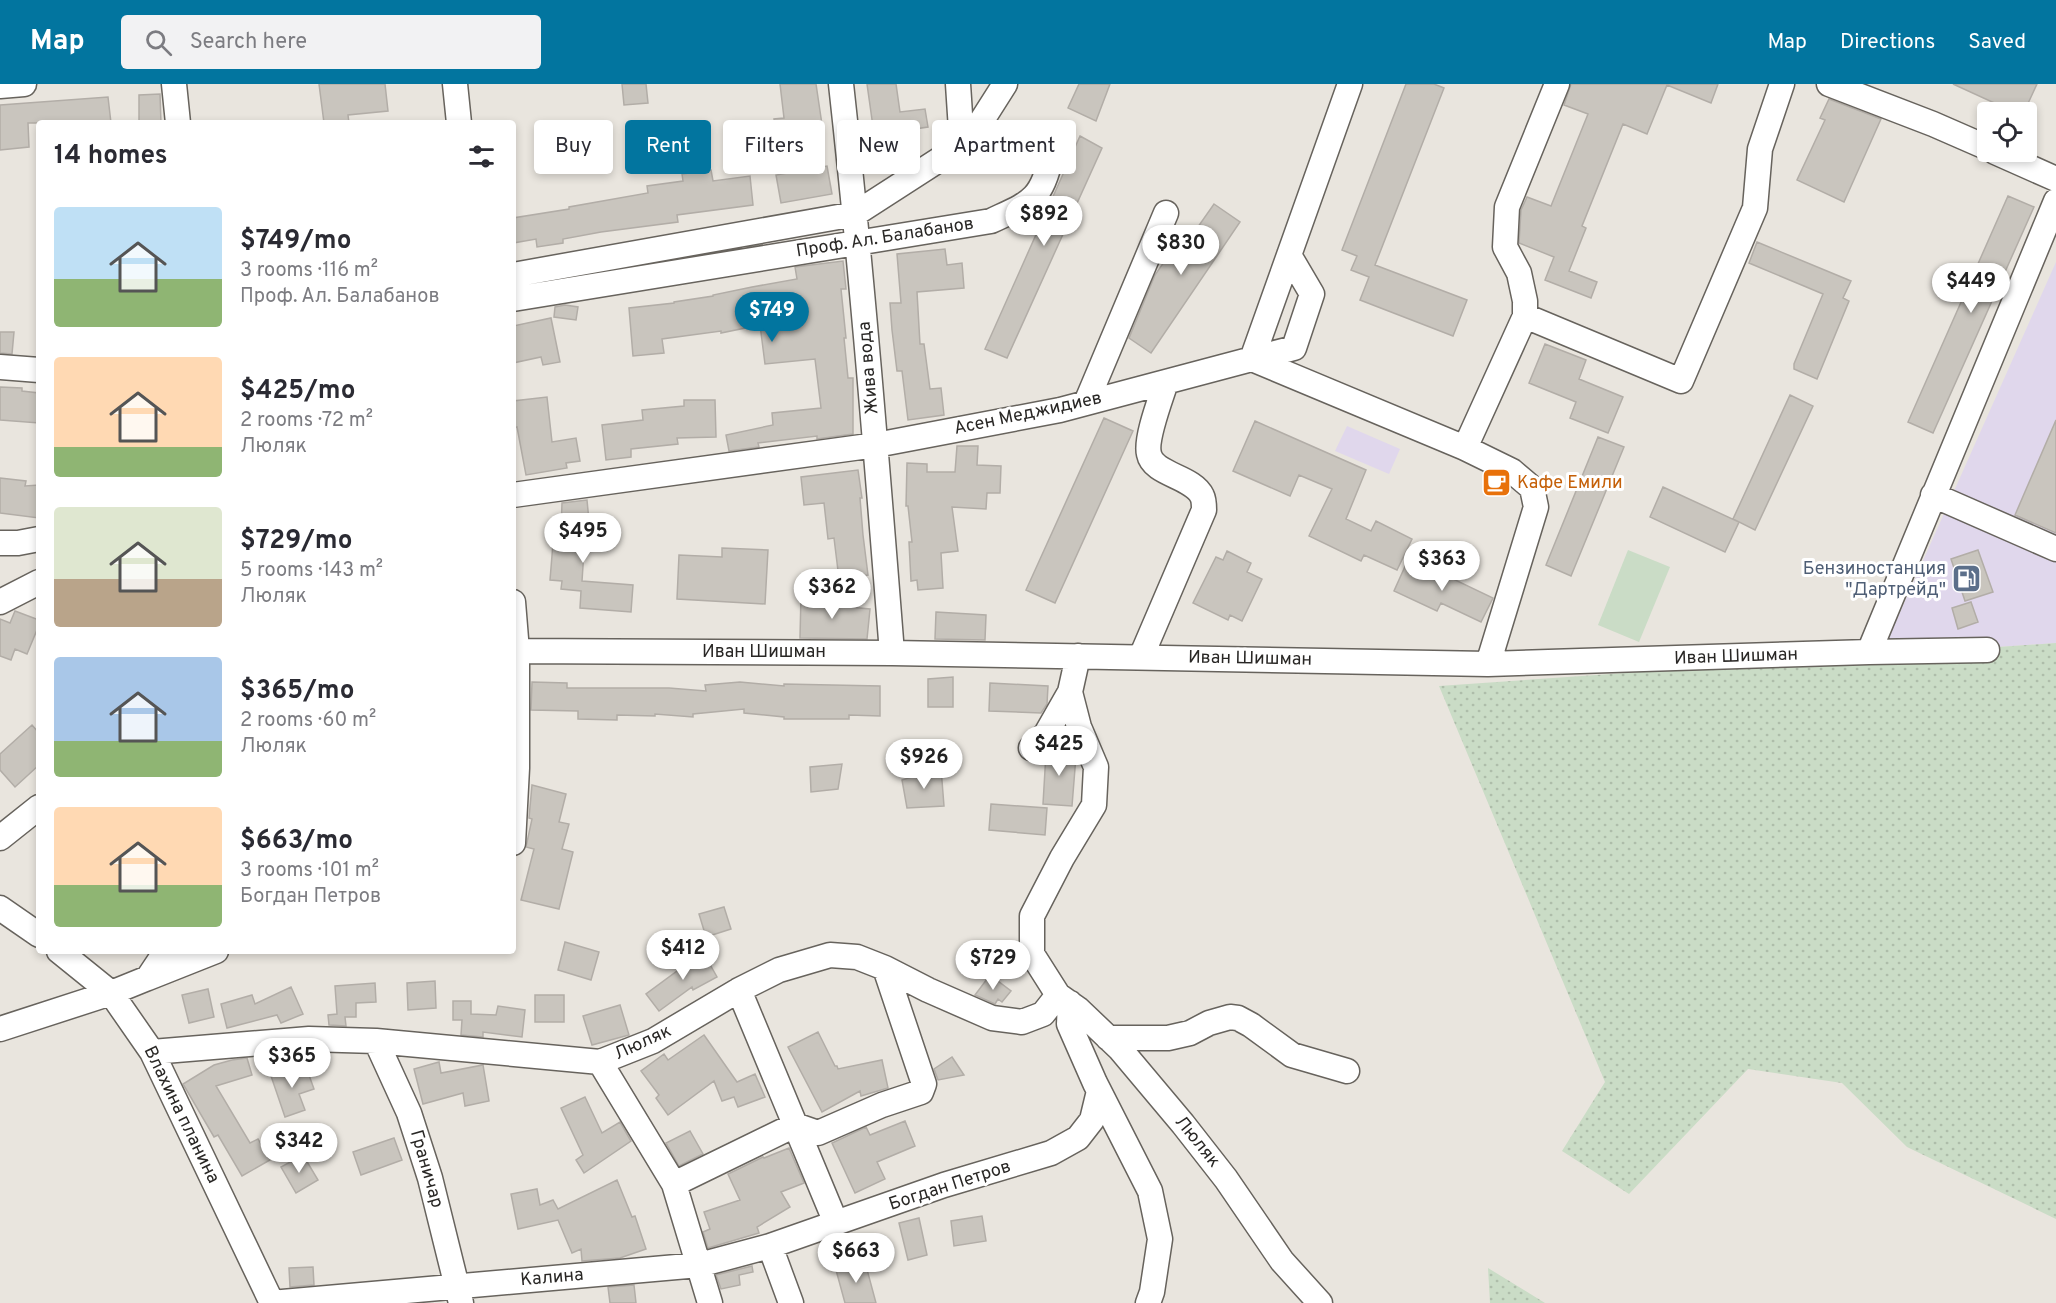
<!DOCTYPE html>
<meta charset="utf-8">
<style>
body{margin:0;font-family:Overpass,sans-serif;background:#f2f2f3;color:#2b2b33;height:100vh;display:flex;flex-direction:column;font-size:22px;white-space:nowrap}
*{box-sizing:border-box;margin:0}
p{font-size:20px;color:#7c7c81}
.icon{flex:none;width:33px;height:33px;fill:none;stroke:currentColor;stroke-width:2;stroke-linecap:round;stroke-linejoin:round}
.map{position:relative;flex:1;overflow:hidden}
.panel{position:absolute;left:36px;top:36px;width:480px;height:834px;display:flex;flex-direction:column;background:#fff;border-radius:6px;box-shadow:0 3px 9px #0003}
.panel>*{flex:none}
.top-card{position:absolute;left:534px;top:36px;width:570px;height:54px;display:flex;gap:12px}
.fabs{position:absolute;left:1977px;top:18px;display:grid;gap:12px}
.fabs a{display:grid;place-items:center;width:60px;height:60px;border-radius:6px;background:#fff;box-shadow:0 3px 9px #0003;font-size:30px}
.price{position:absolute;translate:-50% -51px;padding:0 14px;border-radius:21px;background:#fff;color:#222;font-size:20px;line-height:39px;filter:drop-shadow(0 2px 3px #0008)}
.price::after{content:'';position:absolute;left:50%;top:36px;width:18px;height:14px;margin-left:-9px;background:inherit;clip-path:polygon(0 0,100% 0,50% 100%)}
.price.on{background:#02759f;color:#fff}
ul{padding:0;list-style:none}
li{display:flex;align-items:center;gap:18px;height:150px;padding:0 18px}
li span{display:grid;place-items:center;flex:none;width:168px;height:120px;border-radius:6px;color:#555}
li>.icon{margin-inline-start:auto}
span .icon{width:72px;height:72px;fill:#fffc;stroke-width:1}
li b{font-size:26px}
h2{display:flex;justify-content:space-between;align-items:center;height:72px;padding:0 18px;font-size:26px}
.tag{padding:0 21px;border-radius:6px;background:#fff;box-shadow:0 3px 9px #0003;font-size:21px;line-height:54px}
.tag.on{background:#02759f;color:#fff}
header{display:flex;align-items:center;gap:36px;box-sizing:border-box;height:84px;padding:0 30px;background:#02759f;color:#fff}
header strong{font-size:28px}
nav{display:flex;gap:33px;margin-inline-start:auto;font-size:21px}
.search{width:420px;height:54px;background:#f2f2f3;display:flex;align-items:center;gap:15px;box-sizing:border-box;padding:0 21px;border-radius:6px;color:#7c7c81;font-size:22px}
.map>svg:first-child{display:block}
.commercial{fill:#e0d7ec}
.grass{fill:url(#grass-dots)}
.pitch{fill:#cadcc6}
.building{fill:#c9c5be;stroke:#b2ada7;stroke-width:1.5}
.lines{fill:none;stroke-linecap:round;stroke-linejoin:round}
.minor-casing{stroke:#67635d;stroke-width:27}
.minor{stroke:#fff;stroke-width:24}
.labels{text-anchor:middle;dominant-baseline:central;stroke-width:6;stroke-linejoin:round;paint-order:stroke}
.street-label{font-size:18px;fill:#292725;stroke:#fff}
.food-label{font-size:18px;fill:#c56008;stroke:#fff;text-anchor:start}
.service-label{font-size:18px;fill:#4e5e75;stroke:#fff;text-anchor:end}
</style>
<header>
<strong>Map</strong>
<div class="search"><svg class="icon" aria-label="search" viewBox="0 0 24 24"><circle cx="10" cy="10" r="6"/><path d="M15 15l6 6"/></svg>Search here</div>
<nav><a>Map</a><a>Directions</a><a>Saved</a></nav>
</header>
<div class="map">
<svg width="2056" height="1219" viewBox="0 0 2056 1219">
<defs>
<pattern id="grass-dots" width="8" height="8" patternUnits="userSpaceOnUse" patternTransform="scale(1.5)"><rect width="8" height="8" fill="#cadcc6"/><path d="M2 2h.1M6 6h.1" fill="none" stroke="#aebdaa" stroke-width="1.8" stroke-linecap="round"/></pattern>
</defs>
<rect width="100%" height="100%" fill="#e9e5de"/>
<path class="commercial" d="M2056,178V559L1881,571Z
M1347,342L1400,365L1389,390L1335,367Z"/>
<path class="grass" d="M2056,559V1135L1907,1063L1842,999L1748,985L1629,1110L1562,1067L1605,998L1439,602Z
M1488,1184L1545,1219H1490Z"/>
<path class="pitch" d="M1628,466L1670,483L1639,558L1598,541Z"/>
<path class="building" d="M319,0H385L388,27L348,31L349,39H324Z
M622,0H646L648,19L624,21Z
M780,0H816L824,54L793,58L791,47L776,49L774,35L784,34Z
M867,0H896L900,28L925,25L928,43L908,46L909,52L875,57Z
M1079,0H1110L1096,37L1068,24Z
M1406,0H1434L1444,4L1375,181L1467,216L1453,252L1360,216L1369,193L1351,186L1357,172L1342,166Z
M1571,0H1718L1711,19L1667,1L1647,50L1623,40L1582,142L1586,144L1569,187L1597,198L1591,214L1545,196L1554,173L1519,159L1521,126L1527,113L1551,122L1588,30L1564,21Z
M1953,0H2037L2024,28H2014Z
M160,10L161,39H139V11Z
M108,13L111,39H28L29,63L0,66V21Z
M1829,15L1881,35L1844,118L1797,96L1825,36L1820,34Z
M1080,52L1102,64L1007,274L985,265Z
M827,82L832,110L781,119L776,91Z
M711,86L713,97L750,92L753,121L677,131L678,138L601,148L563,155V159L537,163L536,155L513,159V134L569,125V123L648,109L647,102L683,97L682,90Z
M2008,112L2034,123L1933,349L1908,338Z
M1214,120L1240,138L1151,269L1129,254L1155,191L1186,146L1193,150Z
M1757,158L1851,197L1843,214L1849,217L1817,295L1794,285V280L1823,210L1749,179Z
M945,165L947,181L962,179L964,204L917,208L920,260H924L930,305L941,304L944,331L908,336L902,287H897L892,246L890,219H901L897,170Z
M843,177L846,205H841L846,254H844L848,294H853V350L817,355V352L758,359L759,363L729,367L726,351L773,341L772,329L821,324L815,275L765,280L760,241L721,249V247L662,255L664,269L633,272L629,224L674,219V218L713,212V211L752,203L797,195L795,183Z
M565,221L578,223L576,236L554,233L555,223Z
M551,234L560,278L543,281L541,273L513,279V242Z
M0,248H14L12,270L0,269Z
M1545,260L1586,276L1579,295L1623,313L1608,349L1570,334L1576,318L1529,299Z
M0,303L22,304V307L39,309V339L0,336Z
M1790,311L1813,322L1755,446L1733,435Z
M547,313L552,358L576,354L580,377L566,379L567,384L526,391L517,343L513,344V317Z
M684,316H715L716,353L677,354L678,360L631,365V373L606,376L602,341L643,336L642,326L684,322Z
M1104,334L1133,347L1055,519L1026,506Z
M2056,336V449L2015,431Z
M1255,337L1366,386L1346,435L1371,447L1376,437L1412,455L1397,486L1364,471L1361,477L1309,452L1332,405L1299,391L1290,412L1233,387Z
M1598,353L1624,363L1571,492L1546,481Z
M957,362H978L977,381L1001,382L1000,409H987L986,425L952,423L958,467L941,469L943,504L918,506L917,496L911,497L909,458H912L908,422H906L907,379L927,380V388H955Z
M858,386L862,414H860L863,451L868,491L839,495L834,454L828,455L824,419L804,421L801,393Z
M0,394L26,397L25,402L39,401V434L0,429Z
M1663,403L1739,438L1725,468L1650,433Z
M587,416L589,437H586L582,497L633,501L631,528L580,524L581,507L561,505L562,497L550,496L554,447H561L562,419Z
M722,464L768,466L765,520L677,515L679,471L722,473Z
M1978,466L1993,508L1965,517L1951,475Z
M1227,467L1251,479L1247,488L1262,495L1242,537L1230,531L1228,536L1193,519L1216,473L1223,476Z
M1407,478L1444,495L1445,491L1493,514L1481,538L1441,519L1437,527L1394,507Z
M801,511L827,512V521L870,525L867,555L800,554Z
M1971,518L1978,538L1958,545L1952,524Z
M15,527L39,536V541L27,570L15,565L11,576L0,572V535L10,539Z
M936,528L986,531L985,556L935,555Z
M953,593V623H928V595Z
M532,598L567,599V604H669L706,607L705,601L740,598L784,602V600L880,602V632L849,631V635H784V633L744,629V625L693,630V633L655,630V632L617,631V636L578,635V627L531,626Z
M990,599L1048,602L1047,620L1041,629L989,627Z
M32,641L39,649V681L15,703L0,686V670Z
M1052,664L1073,665L1076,672L1072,722L1043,720L1046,669Z
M842,680L838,705L811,708L810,683Z
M941,684L944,722L907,724L902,696Z
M532,701L566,710L559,738L569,740L562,765L573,768L559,825L521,816L534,765L526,763L532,735L529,734Z
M991,720L1047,724L1045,751L989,746Z
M724,823L731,845L706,853L699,830Z
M565,858L599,868L591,896L558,886Z
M703,868L717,893L693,906L692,903L659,927L646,910L681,884L679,881Z
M990,891L1011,907L1002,918L998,915L995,920L975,911Z
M435,897L436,924L408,926L407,899Z
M375,899L376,918L356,919V933H345L346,942L329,941L328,931L337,930L335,902Z
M291,903L303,930L281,939L277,931L227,944L221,920L252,911L255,920Z
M208,905L214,933L189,939L182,911Z
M535,911H564V938H535Z
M453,917H471V930L496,931L498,922L525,926L522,953L483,948V953L461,951L462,936H453Z
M620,921L629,951L592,961L583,932Z
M818,948L835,982H837L838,985L882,976L888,1004L861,1012L860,1007L822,1028L788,963Z
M704,951L737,998L755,990L765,1013L738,1023L734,1013L722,1017L714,997L668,1031L656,1014L659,1011L641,987L664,970L668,976Z
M952,973L964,991L938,996L934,985Z
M247,974L252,991L216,1002L250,1059L258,1055L270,1076L242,1092L218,1051L214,1053L183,1000L214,981L232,976Z
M439,978L441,989L483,981L489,1017L465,1022L463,1009L423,1020L414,985Z
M305,980L314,1005L299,1010L305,1026L285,1033L271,992Z
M585,1013L602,1049L620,1038L631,1057L584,1089L576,1076L583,1071L561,1024Z
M905,1037L915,1062L877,1078L885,1095L855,1109L832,1059L866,1043L870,1051Z
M690,1047L703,1070L679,1082L666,1059Z
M394,1054L402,1076L361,1091L353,1068Z
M789,1064L804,1099L781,1108L790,1123L757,1143L759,1149L708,1164L703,1148L710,1145L704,1128L740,1116L728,1090L763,1073L764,1074Z
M303,1071L318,1096L296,1109L281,1083Z
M617,1096L632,1133L635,1132L646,1165L620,1174L582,1177L581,1165L572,1169L558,1136L518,1145L511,1110L537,1105L540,1121L553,1116L558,1125Z
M982,1132L986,1157L954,1162L951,1137Z
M919,1134L927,1171L908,1176L899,1139Z
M865,1178L876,1219H845L836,1186Z
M752,1182L753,1188L739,1191L740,1201L721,1205L716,1191Z
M313,1183L314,1201L290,1203L289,1184Z
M634,1201L636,1219H610L608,1203Z"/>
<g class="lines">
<defs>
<path id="minor" d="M174,0L178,39
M455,0L459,39
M841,0C862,189 877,379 892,569
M958,0L962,61
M1829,0L1933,40L1988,64
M0,2L24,0
M962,61L979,41L1005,0
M1995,68L2056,95
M513,191L855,130L962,61L1016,51L1040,60L1051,72C1042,117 1029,119 991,137L513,215
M1525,232L1681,297L1755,124L1760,65L1782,0
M1252,275L1465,364L1512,387L1532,404L1536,423L1488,580
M1252,275L1294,264L1312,210L1289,171
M0,283L39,286
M1086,319L1166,129
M1465,364L1525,232V217L1519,189L1505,163L1507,123L1557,0
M513,411L876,361L1060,326L1252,275L1350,0
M1933,411L2056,465
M0,459H18L39,455
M0,518L39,498
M513,518L517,567V684H513
M513,567L892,569L1488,580L1869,568L1987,566
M1869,568L2056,117
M1078,572L1070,608L1079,643L1096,683L1094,721L1062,774L1032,832V870L1058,911L1078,925L1120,965L1183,1040L1226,1095L1282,1177L1320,1219
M1141,573L1204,426C1204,422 1204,416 1202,412C1193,392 1153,391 1149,370C1145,355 1161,314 1166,298
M1031,664L1046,650L1070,608
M0,754L39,723
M513,759L517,684
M0,824L39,851
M59,867L111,909L152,968L272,1219
M148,894L216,867
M739,906L836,1139
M1070,919L1069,940L1095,999L1150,1107L1160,1155L1152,1208L1148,1219
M0,945L111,909L148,894L166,867
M1108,954H1168L1190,949L1209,939L1230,933L1238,934L1251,941L1292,971L1347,987
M376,957L409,1029L430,1094L461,1219
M152,968L309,955L376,957L600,978L653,957L739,906L779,886L830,871L857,873L885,884L928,906L992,934L1022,938L1043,930L1058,911
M600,978L674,1100L710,1219
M674,1100L795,1041L818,1049L882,1021L921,1008L924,1000L885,884
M770,1162L944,1101L1051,1069L1078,1054L1092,1036L1099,1007
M271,1219L699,1181L770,1162L791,1219"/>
</defs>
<use href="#minor" class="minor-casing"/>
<use href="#minor" class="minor"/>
</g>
<defs>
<symbol id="cafe-square" viewBox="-11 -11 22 22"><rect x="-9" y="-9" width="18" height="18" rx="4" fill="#e8710a" stroke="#fff"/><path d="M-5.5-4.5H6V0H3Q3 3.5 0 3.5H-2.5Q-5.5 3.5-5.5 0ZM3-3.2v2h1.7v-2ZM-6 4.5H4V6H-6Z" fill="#fff"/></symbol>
<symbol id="fuel-square" viewBox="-11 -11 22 22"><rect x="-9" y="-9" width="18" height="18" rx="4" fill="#5c6f8a" stroke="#fff"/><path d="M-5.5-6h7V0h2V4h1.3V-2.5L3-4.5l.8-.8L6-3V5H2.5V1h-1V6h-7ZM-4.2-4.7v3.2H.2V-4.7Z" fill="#fff"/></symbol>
</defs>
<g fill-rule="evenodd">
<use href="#cafe-square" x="1480" y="382" width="33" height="33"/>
<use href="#fuel-square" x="1950" y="478" width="33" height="33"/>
</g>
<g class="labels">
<g class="street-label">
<text transform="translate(885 154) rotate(-9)">Проф. Ал. Балабанов</text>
<text transform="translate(869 284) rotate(-95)">Жива вода</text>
<text transform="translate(1028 330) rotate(-12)">Асен Меджидиев</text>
<text x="764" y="568">Иван Шишман</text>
<text transform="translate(1736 573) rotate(-2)">Иван Шишман</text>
<text transform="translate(1250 575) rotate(1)">Иван Шишман</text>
<text transform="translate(643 959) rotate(-25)">Люляк</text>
<text transform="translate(181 1031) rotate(64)">Влахина планина</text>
<text transform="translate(1197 1058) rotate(51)">Люляк</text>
<text transform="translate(426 1085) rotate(74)">Граничар</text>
<text transform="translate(950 1102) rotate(-18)">Богдан Петров</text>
<text transform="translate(552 1194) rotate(-5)">Калина</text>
</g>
<g class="food-label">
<text x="1517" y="399">Кафе Емили</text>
</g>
<g class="service-label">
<text x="1946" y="485">Бензиностанция<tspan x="1946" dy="21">"Дартрейд"</tspan></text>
</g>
</g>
</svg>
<div class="fabs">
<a><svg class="icon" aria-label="locate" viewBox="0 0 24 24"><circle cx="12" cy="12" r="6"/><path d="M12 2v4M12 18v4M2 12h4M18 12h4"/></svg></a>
</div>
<b class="price" style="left:1044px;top:163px">$892</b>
<b class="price" style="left:1181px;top:192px">$830</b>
<b class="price" style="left:1971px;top:230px">$449</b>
<b class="price on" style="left:772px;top:259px">$749</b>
<b class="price" style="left:583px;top:480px">$495</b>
<b class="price" style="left:1442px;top:508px">$363</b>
<b class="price" style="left:832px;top:536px">$362</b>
<b class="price" style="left:1059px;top:693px">$425</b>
<b class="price" style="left:924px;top:706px">$926</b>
<b class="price" style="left:683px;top:897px">$412</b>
<b class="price" style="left:993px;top:907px">$729</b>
<b class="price" style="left:292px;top:1005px">$365</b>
<b class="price" style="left:299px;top:1090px">$342</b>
<b class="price" style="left:856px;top:1200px">$663</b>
<div class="top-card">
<a class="tag">Buy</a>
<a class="tag on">Rent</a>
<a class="tag">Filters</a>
<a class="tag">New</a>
<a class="tag">Apartment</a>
</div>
<section class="panel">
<h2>14 homes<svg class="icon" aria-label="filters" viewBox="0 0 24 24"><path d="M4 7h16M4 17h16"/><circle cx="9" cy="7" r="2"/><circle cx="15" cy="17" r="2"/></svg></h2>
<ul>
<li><span style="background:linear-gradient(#bfe0f5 60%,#8fb573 0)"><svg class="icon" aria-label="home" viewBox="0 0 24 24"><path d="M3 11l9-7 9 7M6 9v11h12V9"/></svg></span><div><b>$749/mo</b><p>3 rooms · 116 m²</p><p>Проф. Ал. Балабанов</p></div></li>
<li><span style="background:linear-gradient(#ffd9b3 75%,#8fb573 0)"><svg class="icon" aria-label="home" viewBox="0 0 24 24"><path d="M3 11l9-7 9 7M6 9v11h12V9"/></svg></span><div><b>$425/mo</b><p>2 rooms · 72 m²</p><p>Люляк</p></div></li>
<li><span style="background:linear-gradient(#dfe7d0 60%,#b9a48a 0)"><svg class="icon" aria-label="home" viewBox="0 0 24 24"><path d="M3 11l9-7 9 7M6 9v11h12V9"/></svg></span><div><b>$729/mo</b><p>5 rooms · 143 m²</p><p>Люляк</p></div></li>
<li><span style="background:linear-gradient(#a9c7e8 70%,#8fb573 0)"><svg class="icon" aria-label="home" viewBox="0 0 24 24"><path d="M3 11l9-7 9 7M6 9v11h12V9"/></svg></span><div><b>$365/mo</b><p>2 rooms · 60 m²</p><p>Люляк</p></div></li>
<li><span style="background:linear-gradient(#ffd9b3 65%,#8fb573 0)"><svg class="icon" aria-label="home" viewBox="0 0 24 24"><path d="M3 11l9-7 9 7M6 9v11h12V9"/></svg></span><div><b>$663/mo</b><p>3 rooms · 101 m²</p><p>Богдан Петров</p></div></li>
</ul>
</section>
</div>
